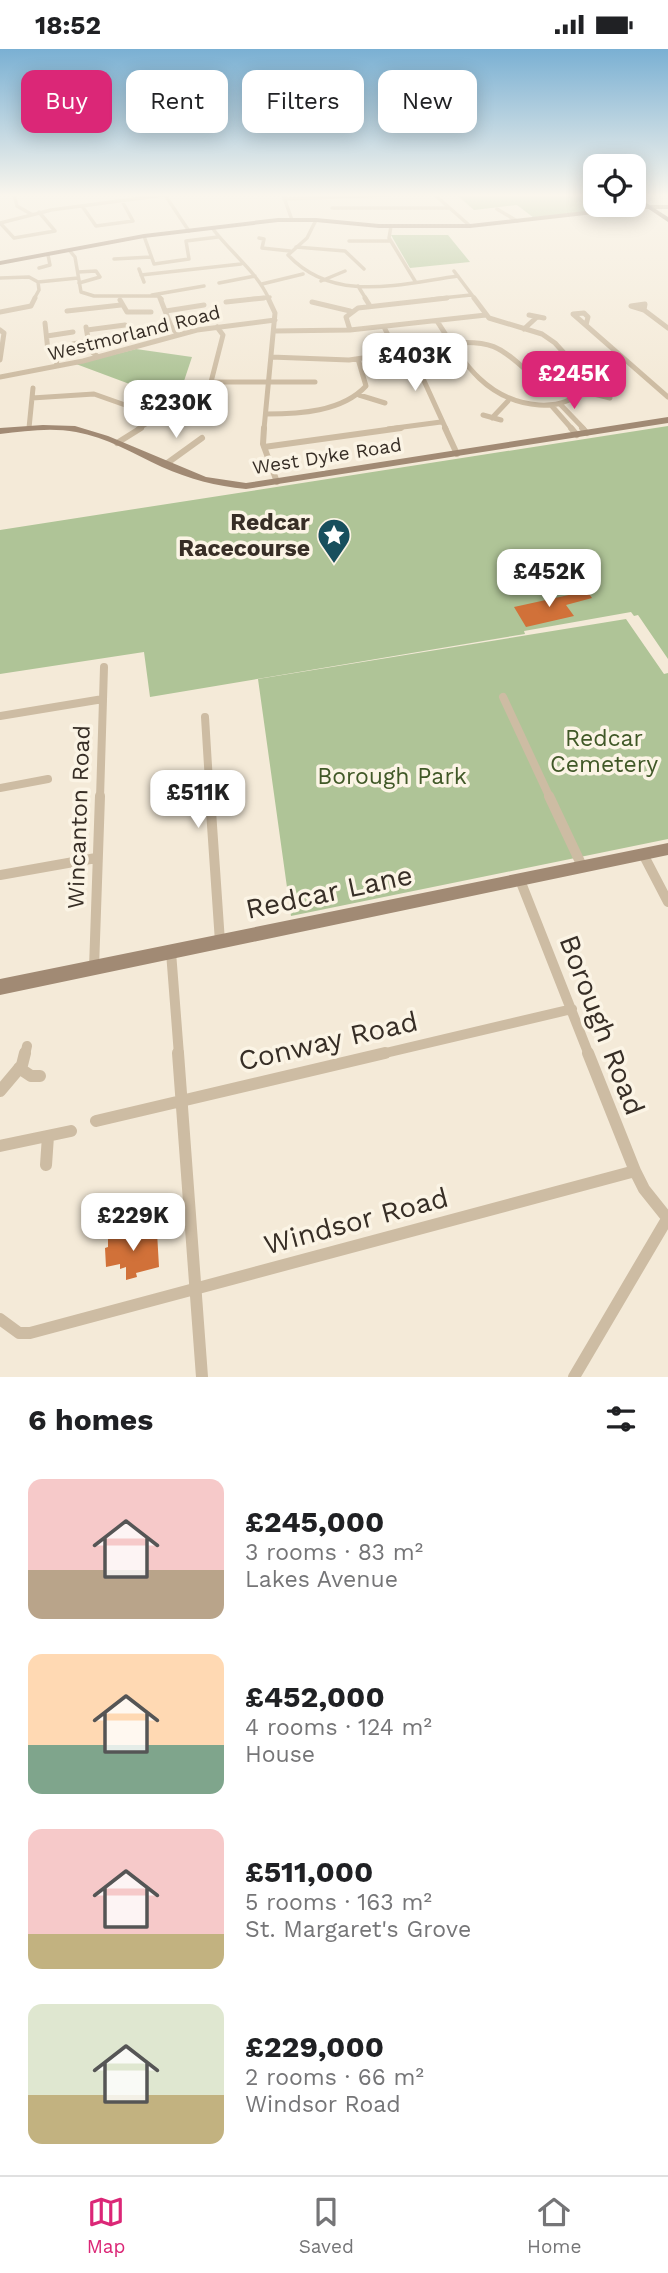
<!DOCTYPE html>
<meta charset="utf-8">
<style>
body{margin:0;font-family:"Work Sans",sans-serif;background:#f2f2f2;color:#202124;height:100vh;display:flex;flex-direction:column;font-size:26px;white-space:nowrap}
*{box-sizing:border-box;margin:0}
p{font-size:23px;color:#757577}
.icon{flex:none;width:38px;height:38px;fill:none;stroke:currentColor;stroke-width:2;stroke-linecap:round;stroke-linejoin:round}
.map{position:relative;height:1328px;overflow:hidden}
.side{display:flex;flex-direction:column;background:#fff;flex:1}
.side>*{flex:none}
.banner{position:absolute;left:21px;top:21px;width:626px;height:63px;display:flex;gap:14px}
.tools{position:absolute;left:583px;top:105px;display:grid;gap:14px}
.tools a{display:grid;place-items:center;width:63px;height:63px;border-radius:14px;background:#fff;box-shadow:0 4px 18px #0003;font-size:35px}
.price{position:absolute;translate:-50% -60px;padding:0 16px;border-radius:14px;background:#fff;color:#222;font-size:23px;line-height:46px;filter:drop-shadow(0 2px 4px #0008)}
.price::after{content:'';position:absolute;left:50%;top:42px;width:21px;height:16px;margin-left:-10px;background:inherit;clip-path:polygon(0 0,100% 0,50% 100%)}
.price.active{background:#db2777;color:#fff}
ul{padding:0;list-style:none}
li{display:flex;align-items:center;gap:21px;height:175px;padding:0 28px}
li span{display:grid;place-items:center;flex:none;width:196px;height:140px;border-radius:14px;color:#555}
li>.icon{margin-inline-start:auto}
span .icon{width:84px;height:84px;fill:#fffc;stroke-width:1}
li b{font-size:30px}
h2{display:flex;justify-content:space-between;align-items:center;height:84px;padding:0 28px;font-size:30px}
.chip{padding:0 24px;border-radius:14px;background:#fff;box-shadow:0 4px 18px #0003;font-size:24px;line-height:63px}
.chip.active{background:#db2777;color:#fff}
.status{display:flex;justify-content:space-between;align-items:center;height:49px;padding:0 35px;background:#fff;direction:ltr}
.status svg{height:19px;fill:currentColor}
.tab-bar{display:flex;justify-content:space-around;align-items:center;height:98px;border-top:2px solid #e0e0e0;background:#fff;font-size:19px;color:#757577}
.tab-bar a{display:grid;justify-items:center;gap:4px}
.tab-bar .active{color:#db2777}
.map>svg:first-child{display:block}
.green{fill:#afc497}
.building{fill:#d17139}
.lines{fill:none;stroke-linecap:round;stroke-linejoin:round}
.street-far5{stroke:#cdbca3;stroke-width:3.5}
.street-far4{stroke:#cdbca3;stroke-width:5}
.street-far3{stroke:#cdbca3;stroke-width:6}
.street-far2{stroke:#cdbca3;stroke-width:8}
.street-far1{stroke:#cdbca3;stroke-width:10}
.street{stroke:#cdbca3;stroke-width:12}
.secondary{fill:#a18a74;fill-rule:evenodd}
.primary{fill:#7b6755;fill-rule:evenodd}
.labels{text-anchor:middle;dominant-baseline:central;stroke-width:7;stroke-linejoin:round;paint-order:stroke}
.far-street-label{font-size:19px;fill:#372e26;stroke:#fbf4e5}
.poi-label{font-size:23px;font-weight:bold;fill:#372e26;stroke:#fbf4e5;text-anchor:end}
.park-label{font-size:23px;fill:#405827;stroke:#fbf4e5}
.street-label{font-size:23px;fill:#372e26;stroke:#fbf4e5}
.near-street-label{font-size:28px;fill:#372e26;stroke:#fbf4e5}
</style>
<div class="status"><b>18:52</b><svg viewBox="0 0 49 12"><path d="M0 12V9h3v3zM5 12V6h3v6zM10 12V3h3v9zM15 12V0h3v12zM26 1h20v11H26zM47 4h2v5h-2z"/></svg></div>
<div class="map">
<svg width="668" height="1328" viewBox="0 0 668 1328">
<rect width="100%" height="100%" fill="#f4ead8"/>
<path class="green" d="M457,146H595V156H611L616,159L534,169L517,156L474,161Z
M391,186H448L470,213L410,219Z
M136,300L192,308L184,332L159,346L76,315Z
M668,377V610L638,566L634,567L631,563L524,582L525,585L150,648L144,603L0,625V481Z
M626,570L664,625L668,624V790L291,867L258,630Z"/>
<path class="building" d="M587,542L592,549L566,556L574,567L526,578L514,558Z
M126,1181V1190L157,1183L159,1218L136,1224L137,1228L126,1231V1218L120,1220V1215L106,1218L105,1199L108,1198V1186Z"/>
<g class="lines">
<path class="street-far5" d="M14,146L17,157L31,165
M165,146L189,182
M283,146L292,171
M435,146L470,177
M284,150L389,146
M82,157L96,177L133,172L122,152
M332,159H449
M497,160L517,172
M316,171L307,189L288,206C334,255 399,235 458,227
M0,174L51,161L164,146
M0,174L14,189L55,182L39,163
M391,177L389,189L415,232
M213,180C231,204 257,223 269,250
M144,187L154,215L189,210L186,192L218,188
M259,189L264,190L262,199L290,202
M349,192H391
M296,198L345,202L364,220
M70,202L75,208L81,243L94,247H158L162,250
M114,210L151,208
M39,219L50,216L48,206
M139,220L144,233
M454,222L475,250
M78,223L96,222L100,228L79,234
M141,226L241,215
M0,229L29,228L38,233
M321,232L345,222
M219,234L255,227
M262,235L303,225
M358,237L366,250
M152,246L204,237
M34,250L39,241L38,233L78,229
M248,250L270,248
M432,250L471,246"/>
<path class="street-far4" d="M160,249L171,277L178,286
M365,249L370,257
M120,251L127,263H151
M226,253L264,249
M312,253L350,262
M645,255L644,261L631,257Z
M644,261L668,279
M67,262L121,256
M166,262L204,256
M0,263L31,257L35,249
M529,266L544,269
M437,272C463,313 486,352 539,356C556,357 572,353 584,340L583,325L555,294L542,285L489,269L474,249
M45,274L48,302L56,309L57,317
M586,276L588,268L584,264L573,265L668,348
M86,278L90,301L98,308
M384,278L397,304L420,323L446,380
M524,280L537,268
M0,281L4,284L0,311
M87,281L125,276
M350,281L346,268L358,259L447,249
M274,282L350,281L486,266
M47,287L73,283
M451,294C490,291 500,297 528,323L577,318
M71,302L73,295L88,292
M271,308L349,311L397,304
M420,323L467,317
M0,328L83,312L197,281L275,271
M211,333H315
M582,342L610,349
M359,346L385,354
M32,349L94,345L159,368
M560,355L584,380
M551,356L572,380
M266,365C299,365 342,363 366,337L358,310
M483,366L501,371
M492,369L508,352
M29,379L33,339
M138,380L211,333L223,286L217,278
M264,380L275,264L268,249
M388,380L441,373"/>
<path class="street-far3" d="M264,379L263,395L277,433
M445,379L457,405
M571,379L577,386
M582,379L587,384
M117,394L141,379
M264,398L401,379
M166,415L202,389"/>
<path class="street-far2" d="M503,648L550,749
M0,667L103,650
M205,668L210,749
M0,739L48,730
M100,749L104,618"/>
<path class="street-far1" d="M210,747L220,893
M549,747L582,817
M643,805L668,853
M0,826L96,809
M520,831L589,1006
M171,903L179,1006
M94,919L100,747
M25,1006L27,997
M377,1006L572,960"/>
<path class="street" d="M178,1004L202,1328
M588,1004L635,1122L644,1140L668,1170
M19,1019L31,1027H40
M0,1042L22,1016L25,1004
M96,1072L385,1004
M0,1097L71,1082
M46,1116L48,1087
M0,1270L19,1284H30L635,1122
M574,1328L667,1170"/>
<path class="secondary" d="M638,156H668V160H638L470,179H379L316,173H278L144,189L0,216V212L144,185L278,169H316L379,175H470Z
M668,368V374L246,440C216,437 189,430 162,418C134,405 106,388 76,383C51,378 25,382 0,385V379L43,376L75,377L108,387L206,428L246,434Z
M668,794V806L0,946V930Z"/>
<path class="primary" d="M634,146L668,168V173L634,150Z"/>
</g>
<linearGradient id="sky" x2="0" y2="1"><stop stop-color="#7ab0d3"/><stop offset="0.44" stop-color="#faf6ed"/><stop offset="1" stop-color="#faf6ed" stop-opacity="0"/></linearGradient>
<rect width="668" height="332" fill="url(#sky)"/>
<defs>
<symbol id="sight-pin" viewBox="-11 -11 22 30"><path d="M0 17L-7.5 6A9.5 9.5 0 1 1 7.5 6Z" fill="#184f5d" stroke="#fbf4e5"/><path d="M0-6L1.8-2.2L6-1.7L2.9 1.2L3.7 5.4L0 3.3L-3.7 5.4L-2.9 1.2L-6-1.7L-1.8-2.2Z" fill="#fff"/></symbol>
</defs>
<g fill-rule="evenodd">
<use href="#sight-pin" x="315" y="467" width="38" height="52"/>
</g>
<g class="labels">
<g class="far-street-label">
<text transform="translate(134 284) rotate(-14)">Westmorland Road</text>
<text transform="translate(327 407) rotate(-9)">West Dyke Road</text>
</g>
<g class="poi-label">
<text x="310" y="473">Redcar<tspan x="310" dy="26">Racecourse</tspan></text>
</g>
<g class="park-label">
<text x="604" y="689">Redcar<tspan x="604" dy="26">Cemetery</tspan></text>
<text x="392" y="727">Borough Park</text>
</g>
<g class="street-label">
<text transform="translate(79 768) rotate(-88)">Wincanton Road</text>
</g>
<g class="near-street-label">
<text transform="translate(329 843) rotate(-12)">Redcar Lane</text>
<text transform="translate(602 976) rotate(69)">Borough Road</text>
<text transform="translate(328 992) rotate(-13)">Conway Road</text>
<text transform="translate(356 1172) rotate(-15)">Windsor Road</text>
</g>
</g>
</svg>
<div class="tools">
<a><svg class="icon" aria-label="locate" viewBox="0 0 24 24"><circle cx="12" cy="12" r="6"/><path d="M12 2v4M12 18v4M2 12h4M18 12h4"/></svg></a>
</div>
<b class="price" style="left:415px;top:344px">£403K</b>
<b class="price active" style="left:574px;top:362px">£245K</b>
<b class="price" style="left:176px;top:391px">£230K</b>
<b class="price" style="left:549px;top:560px">£452K</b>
<b class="price" style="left:198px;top:781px">£511K</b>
<b class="price" style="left:133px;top:1204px">£229K</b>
<div class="banner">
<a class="chip active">Buy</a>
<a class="chip">Rent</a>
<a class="chip">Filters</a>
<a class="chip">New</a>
</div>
</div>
<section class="side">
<h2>6 homes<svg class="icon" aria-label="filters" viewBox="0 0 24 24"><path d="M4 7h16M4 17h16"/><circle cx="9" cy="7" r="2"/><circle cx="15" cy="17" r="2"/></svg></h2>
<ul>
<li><span style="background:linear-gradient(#f6c9c9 65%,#b9a48a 0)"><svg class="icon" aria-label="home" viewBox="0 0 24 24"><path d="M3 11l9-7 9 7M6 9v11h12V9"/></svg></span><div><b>£245,000</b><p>3 rooms · 83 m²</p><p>Lakes Avenue</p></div></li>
<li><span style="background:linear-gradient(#ffd9b3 65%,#7fa58c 0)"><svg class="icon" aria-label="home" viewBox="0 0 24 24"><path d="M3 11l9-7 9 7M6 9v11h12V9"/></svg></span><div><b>£452,000</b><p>4 rooms · 124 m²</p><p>House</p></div></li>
<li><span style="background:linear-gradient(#f6c9c9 75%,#c2b280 0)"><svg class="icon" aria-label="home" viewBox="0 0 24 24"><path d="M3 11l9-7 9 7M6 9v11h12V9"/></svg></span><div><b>£511,000</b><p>5 rooms · 163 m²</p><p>St. Margaret's Grove</p></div></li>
<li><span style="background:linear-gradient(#dfe7d0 65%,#c2b280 0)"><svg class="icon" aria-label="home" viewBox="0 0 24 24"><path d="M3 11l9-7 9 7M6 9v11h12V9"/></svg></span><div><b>£229,000</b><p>2 rooms · 66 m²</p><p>Windsor Road</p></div></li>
</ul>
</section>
<nav class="tab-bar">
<a class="active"><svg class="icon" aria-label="map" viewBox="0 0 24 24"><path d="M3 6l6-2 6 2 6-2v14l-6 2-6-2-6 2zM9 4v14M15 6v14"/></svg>Map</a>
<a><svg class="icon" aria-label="saved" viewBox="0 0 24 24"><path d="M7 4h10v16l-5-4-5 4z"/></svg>Saved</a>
<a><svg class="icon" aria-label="home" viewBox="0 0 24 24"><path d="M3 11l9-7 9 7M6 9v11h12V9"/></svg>Home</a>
</nav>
